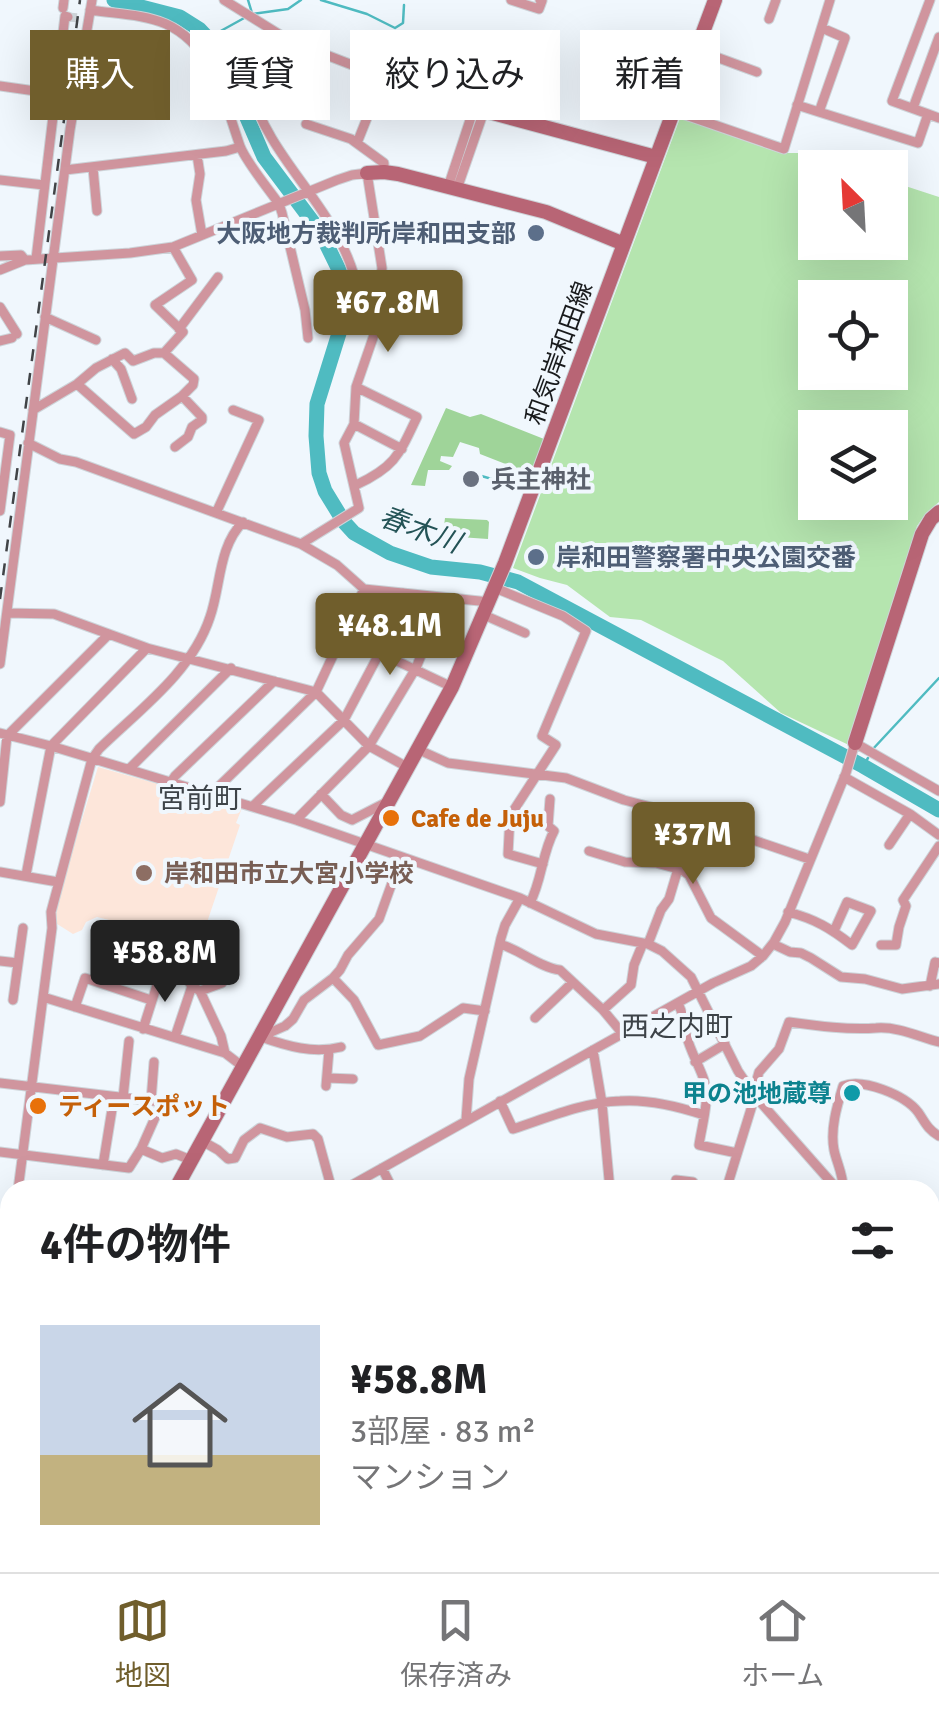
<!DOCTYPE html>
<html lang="ja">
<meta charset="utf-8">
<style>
body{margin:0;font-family:Signika,"Noto Sans JP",sans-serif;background:#f2f2f2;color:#202124;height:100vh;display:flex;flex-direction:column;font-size:38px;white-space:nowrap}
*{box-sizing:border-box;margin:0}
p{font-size:32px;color:#757577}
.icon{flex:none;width:55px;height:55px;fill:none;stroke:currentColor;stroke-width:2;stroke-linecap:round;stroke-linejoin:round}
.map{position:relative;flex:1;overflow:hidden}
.side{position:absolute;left:0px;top:1180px;width:940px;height:392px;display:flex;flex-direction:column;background:#fff;border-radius:30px 30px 0 0;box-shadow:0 10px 40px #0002}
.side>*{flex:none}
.hud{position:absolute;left:30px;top:30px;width:880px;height:90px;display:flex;gap:20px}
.needle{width:65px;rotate:336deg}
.controls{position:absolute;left:798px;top:150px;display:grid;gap:20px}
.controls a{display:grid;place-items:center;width:110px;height:110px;border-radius:0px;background:#fff;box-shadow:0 10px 40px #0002;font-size:50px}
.price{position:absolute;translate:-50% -85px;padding:0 22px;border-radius:10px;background:#705e2c;color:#fff;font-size:32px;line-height:65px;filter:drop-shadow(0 2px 5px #0008)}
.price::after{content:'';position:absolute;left:50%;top:60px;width:30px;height:22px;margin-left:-15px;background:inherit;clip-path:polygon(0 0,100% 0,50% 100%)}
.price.selected{background:#222;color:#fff}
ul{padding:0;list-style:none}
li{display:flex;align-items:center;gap:30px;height:250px;padding:0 40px}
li+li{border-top:2px solid #e0e0e0}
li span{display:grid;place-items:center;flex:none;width:280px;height:200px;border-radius:0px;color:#555}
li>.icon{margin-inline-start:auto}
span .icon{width:120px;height:120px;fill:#fffc;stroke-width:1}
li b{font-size:42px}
h2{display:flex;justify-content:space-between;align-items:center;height:120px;padding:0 40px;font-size:42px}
.tag{padding:0 35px;border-radius:0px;background:#fff;box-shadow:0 10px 40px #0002;font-size:35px;line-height:90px}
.tag.selected{background:#705e2c;color:#fff}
.tab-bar{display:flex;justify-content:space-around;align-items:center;height:140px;border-top:2px solid #e0e0e0;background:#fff;font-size:28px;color:#757577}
.tab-bar a{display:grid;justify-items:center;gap:5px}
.tab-bar .selected{color:#705e2c}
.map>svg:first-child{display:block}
.education{fill:#fde6da}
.green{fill:#b5e5af;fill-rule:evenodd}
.forest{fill:#9fd499}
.water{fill:#4fbbc1}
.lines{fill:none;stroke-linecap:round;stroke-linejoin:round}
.stream{stroke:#4fbbc1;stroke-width:2.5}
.river{stroke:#4fbbc1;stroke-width:15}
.street-tunnel{stroke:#d0d6db;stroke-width:9;stroke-dasharray:9 4.5;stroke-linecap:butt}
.street-casing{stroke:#cdd4d9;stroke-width:11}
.secondary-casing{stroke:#cdd4d9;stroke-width:16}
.street{stroke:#d0959e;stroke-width:9}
.secondary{stroke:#b86575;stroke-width:14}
.rail{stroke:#414447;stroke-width:2.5;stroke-dasharray:12 12;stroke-linecap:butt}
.service-dot{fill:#5c6f8a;stroke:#f0f7fd;stroke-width:4}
.worship-dot{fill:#6b7280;stroke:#f0f7fd;stroke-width:4}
.food-dot{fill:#e8710a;stroke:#f0f7fd;stroke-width:4}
.education-dot{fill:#8d6e63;stroke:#f0f7fd;stroke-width:4}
.culture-dot{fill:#0f9aa8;stroke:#f0f7fd;stroke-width:4}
.labels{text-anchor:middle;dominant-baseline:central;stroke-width:8;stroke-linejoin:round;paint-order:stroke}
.service-label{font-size:25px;font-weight:bold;fill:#4e5e75;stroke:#f0f7fd;text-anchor:end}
.street-label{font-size:25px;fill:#181a1c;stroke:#f0f7fd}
.worship-label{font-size:25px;font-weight:bold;fill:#5b616d;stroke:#f0f7fd;text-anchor:start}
.food-label{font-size:25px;font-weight:bold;fill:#c56008;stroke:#f0f7fd;text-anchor:start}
.education-label{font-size:25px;font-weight:bold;fill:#785e54;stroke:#f0f7fd;text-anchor:start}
.culture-label{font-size:25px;font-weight:bold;fill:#0d838f;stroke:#f0f7fd;text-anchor:end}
.water-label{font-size:28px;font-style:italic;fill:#245356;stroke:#f0f7fd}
.neighbourhood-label{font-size:28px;fill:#3d4348;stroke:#f0f7fd}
</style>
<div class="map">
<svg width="939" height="1572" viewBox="0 0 939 1572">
<rect width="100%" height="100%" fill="#f0f7fd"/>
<path class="education" d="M98,767L242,808L236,823L240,825L201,940L237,973V978L233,982L221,979L206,969L184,944L159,932L97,917L86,922L82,930L73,934L54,922L66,872Z"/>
<path class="green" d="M680,118L780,153H806L851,167L815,168V242H890V181L939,197V502L926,513L917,526L851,746L781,713L723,661L641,620L610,617L567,585L540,578L513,568ZM815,298H890V372H815ZM815,428H890V502H815Z"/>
<path class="forest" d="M446,408L470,417L481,414L544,439L531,474L480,454L479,448L460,442L453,457L441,456L440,461L452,466L449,470H428L425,486L411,485Z
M445,518L487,520L489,522L488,539L445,536L443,534Z"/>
<path class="water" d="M481,1562L620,1563L621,1572H477Z"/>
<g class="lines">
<path class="stream" d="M248,0L252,13
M321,0L367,14L395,28L403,23L404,5
M252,14L288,9L301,0
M208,38L246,17
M478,475L523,488
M872,750L939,678
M863,766L868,758
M0,1439L10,1441"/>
<path class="river" d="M114,0L180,17L199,29L217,48L264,157L321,233L341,274L346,292L345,314L317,404L316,436L319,473L325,491L344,522L354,533L390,553L431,567L480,572L518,582L863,766L939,810"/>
<path class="street-tunnel" d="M68,17L81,18"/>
<defs>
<path id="street" d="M224,0L290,41L443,100L474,108L448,187
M511,0L539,9L542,1L540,0
M63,8L64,0
M90,10C115,14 143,14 166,24C214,46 224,101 240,146C246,162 268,188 279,204L282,213L305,310L308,338
M769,19L776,0
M697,50L757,72
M0,86L56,94
M250,89C271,165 345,213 358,293
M797,105L819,112L845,38L822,28
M913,108L939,37
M674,111L784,149L830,0
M819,112L918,143L928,114L939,118
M928,114L892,101L930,0
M306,124L351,139L384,163V172
M357,143L383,78
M197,155L200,174L196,200L202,235
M93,168L97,211
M65,170L226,151L240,147
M0,180L44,185
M457,189L484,111
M0,256L21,255L25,260L130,253L173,247L337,180L352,175L367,173L382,268L375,332L356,387L354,424L344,443L359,508L301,544
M36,259L65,16L68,17
M0,270L25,260
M0,307L17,334
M45,317L96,340
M179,329L218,277
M0,341L12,338
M112,359L121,369L132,399
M77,384L134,434L146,427L155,415L182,396L193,385L194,379L164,353
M33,410L77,384L96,368L125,353L133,361L154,353H164L183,332L155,305L192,280L173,247
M354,424L402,449
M0,432L10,435L0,511
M28,443L60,459L76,462L301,544L337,565L364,589L489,602
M175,447L188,437L192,427L202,420V417L182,396
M356,485C395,467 399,455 417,417L356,387
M216,513L259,420L233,410
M495,588L563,616L586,631L542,736L556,745L510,816L508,854L543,864
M7,613L54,614L147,648L316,692L369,746L407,767
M484,615L525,633
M344,636L452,687
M0,664L70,130L92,0
M0,733L51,746L296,820L520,898L596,934L648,944L662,951L691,977L738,1071L755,1096L838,1190
M417,749L448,763L566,778L624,800L674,813L809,859
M129,769L231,668
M844,777L910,814L889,845
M171,782L175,776L274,681
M211,794L316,692L364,589
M321,794L341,815L352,820L387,802
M0,802L7,736L109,634
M253,806L344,720L380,652L403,593
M910,814L939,835
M296,820L369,746L416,668L444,598
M589,851L625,862L656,863L682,870L689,875L711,918L763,956
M0,872L58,882
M26,875L51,746L147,648
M530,903C542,880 542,853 554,831L548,826L550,799
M788,912C815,919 830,928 852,945L871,911L847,902L834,931
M500,944C520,950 541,968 560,970L603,1010L623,1034
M648,944L661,910L669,899L687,839L689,818
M773,944L790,952L801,953L811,958L841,977L865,979L902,989L939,984
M881,945H896L899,927L906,906L903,900L939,846
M0,961L18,963
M333,978L354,1000L378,1045L420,1036L463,1008L485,1011
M930,986L935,962L939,963
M200,991L222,983
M43,997L225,1053L242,1066
M13,1000L23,928
M678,1003C685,1018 682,1020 686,1034C690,1051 699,1065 704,1080C710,1101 702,1124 699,1145L737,1153
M75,1007L85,978L151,1000
M603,1010L631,985L634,965L643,943
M535,1018L573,982
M143,1029L164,963L179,968L192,986L200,991L221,1036L225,1053
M175,1037L192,986
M260,1037L285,1026L293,1019L304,1000L333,978L340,970L348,955L379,919L401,858
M261,1037C287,1046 313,1054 341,1047
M593,1050L602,1103L610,1190
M695,1062L725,1044
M327,1078L353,1079
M0,1083L162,1102L141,1149L129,1168L0,1152
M326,1086L329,1050
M753,1093L759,1072L779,1049L789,1022C818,1026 848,1030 876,1028C897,1026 920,1037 939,1042
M123,1098L129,1041
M151,1101L154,1062
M500,1101L513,1129C547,1118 584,1102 620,1101C648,1099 677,1106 704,1115
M466,1120L469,1079L501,938L505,925L520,898
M202,1141L218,1150L228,1159L235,1158L244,1140L260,1128L287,1137L313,1134L318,1139L332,1190
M141,1149L162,1158L176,1154L191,1160
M103,1165L114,1097
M382,1168L393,1190
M18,1190L52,928L51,912L92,759L99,749C139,710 192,672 210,617C221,586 218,547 243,522
M343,1190L713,983L751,966L763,956L774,942L785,922L846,773L855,743L939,791
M674,1190L676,1180L693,1182
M726,1190L755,1096
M843,1190C844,1176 837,1164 834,1150C830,1129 837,1106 843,1086C863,1078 905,1095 918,1112C925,1122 927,1129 939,1136
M0,1334L10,1257
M0,1367L10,1368
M930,1483L939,1486
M0,1510L10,1511
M930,1541L939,1545
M207,1562L237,1572
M402,1562L430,1572
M632,1562L633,1572
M833,1562L856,1572
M32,1572L35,1562
M191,1572L194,1562
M341,1572L344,1562
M462,1572L465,1562
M726,1572L729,1562"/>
<path id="secondary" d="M474,108L656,157
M367,173L384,172L398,174L546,212L624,244
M855,743L922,534L931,519L939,512
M175,1190L452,687L505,563L715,0
M0,1226L10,1227
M930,1293L939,1292
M930,1415L939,1418
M9,1572L12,1562"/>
</defs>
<use href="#street" class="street-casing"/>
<use href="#secondary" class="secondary-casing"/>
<use href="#street" class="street"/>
<use href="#secondary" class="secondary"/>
<path class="rail" d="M0,599L80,0"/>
</g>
<g class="service-dot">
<circle cx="536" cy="233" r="10"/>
<circle cx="536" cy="557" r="10"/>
</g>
<circle class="worship-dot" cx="471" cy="479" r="10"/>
<g class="food-dot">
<circle cx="391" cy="818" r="10"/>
<circle cx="38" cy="1106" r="10"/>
</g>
<circle class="education-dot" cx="144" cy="873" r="10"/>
<circle class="culture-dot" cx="852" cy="1093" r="10"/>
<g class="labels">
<g class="service-label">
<text x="516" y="233">大阪地方裁判所岸和田支部</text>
<text x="556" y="557" text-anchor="start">岸和田警察署中央公園交番</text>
</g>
<g class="street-label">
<text transform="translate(559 353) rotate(-70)">和気岸和田線</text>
</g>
<g class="worship-label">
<text x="491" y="479">兵主神社</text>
</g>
<g class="food-label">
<text x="411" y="818">Cafe de Juju</text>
<text x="58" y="1106">ティースポット</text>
</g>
<g class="education-label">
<text x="164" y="873">岸和田市立大宮小学校</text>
</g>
<g class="culture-label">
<text x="832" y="1093">甲の池地蔵尊</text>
</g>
<g class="water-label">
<text transform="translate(420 530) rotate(20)">春木川</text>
</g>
<g class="neighbourhood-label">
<text x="200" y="799">宮前町</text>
<text x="677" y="1027">西之内町</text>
</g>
</g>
</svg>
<div class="controls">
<a><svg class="needle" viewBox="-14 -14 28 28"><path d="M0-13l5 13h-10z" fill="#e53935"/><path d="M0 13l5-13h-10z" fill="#757577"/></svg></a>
<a><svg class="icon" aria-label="locate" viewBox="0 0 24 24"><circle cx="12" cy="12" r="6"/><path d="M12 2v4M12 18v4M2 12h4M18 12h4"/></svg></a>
<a><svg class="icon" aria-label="layers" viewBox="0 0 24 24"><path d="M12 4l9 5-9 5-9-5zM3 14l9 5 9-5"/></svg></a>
</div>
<b class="price" style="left:388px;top:355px">¥67.8M</b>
<b class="price" style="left:390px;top:678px">¥48.1M</b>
<b class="price" style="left:693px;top:887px">¥37M</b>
<b class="price selected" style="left:165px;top:1005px">¥58.8M</b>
<div class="hud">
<a class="tag selected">購入</a>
<a class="tag">賃貸</a>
<a class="tag">絞り込み</a>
<a class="tag">新着</a>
</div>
<section class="side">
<h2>4件の物件<svg class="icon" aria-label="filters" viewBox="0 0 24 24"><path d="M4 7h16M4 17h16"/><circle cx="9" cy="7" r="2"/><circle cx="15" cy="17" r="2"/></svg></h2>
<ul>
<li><span style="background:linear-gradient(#c9d6e8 65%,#c2b280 0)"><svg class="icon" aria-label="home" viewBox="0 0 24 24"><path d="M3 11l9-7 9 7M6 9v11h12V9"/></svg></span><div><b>¥58.8M</b><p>3部屋 · 83 m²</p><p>マンション</p></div></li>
</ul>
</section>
</div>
<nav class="tab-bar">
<a class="selected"><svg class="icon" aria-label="map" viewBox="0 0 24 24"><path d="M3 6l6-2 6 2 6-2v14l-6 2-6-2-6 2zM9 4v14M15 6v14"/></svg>地図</a>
<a><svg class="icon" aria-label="saved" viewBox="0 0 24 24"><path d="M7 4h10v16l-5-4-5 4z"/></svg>保存済み</a>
<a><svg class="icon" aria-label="home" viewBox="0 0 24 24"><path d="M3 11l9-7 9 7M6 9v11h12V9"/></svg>ホーム</a>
</nav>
